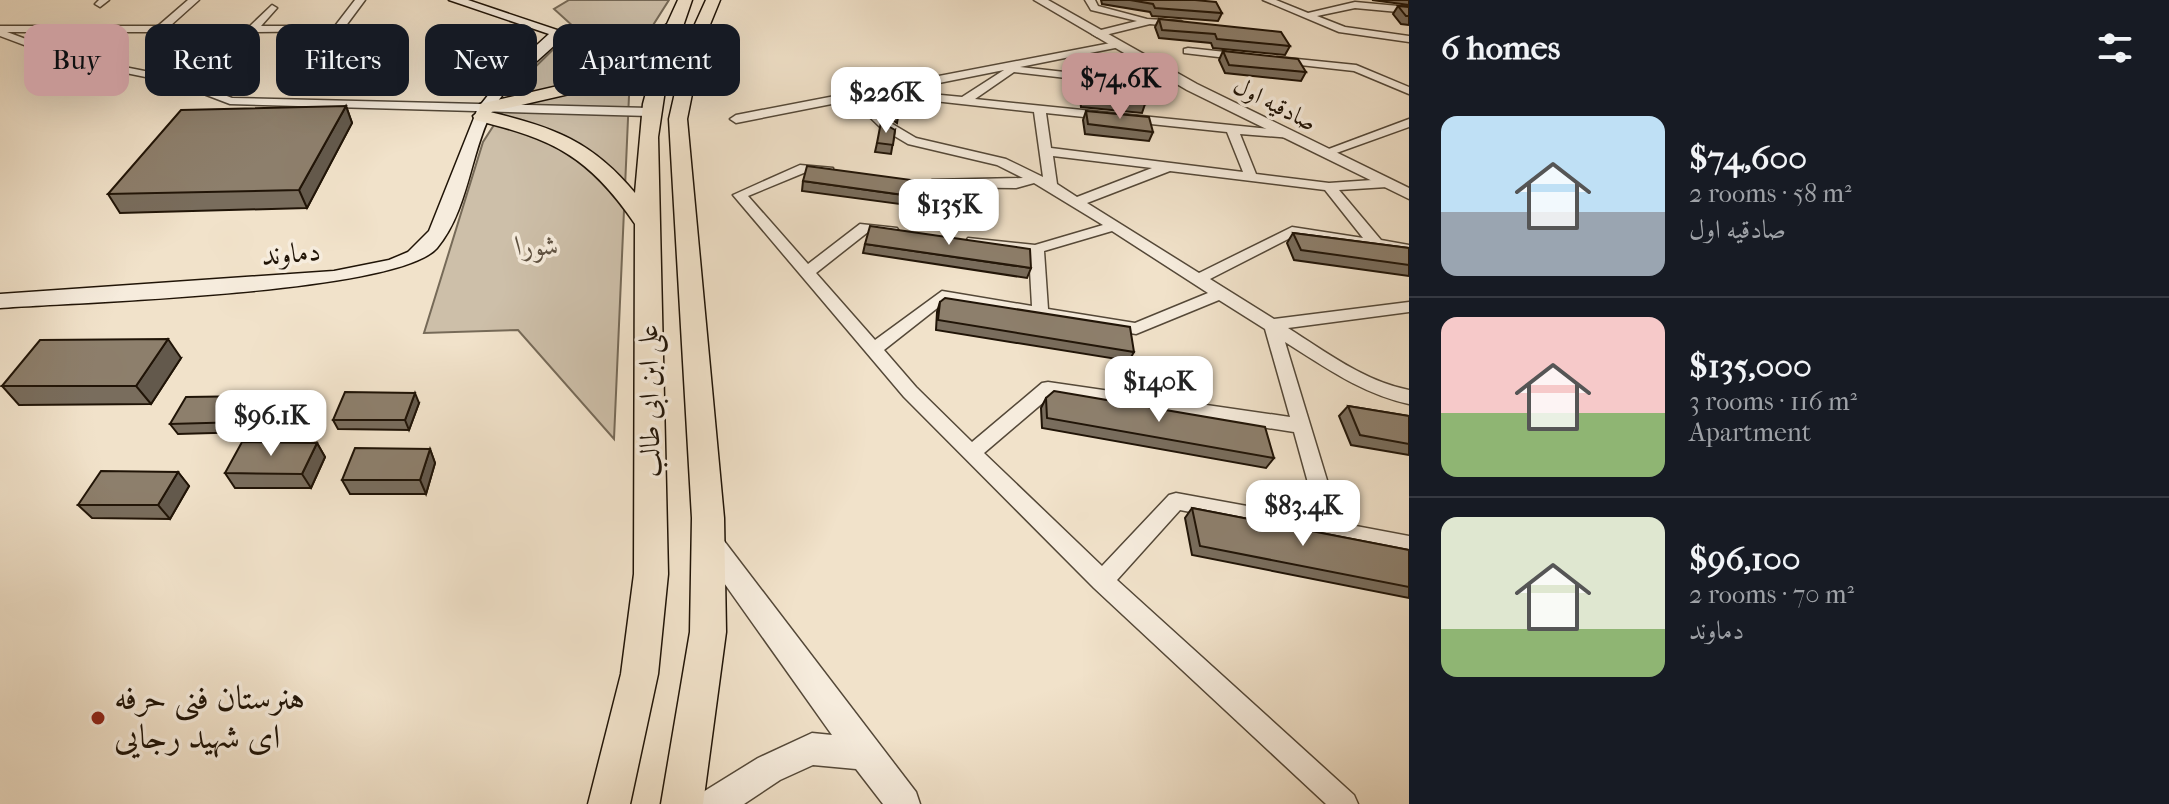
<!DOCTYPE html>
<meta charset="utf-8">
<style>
body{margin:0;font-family:"IM FELL French Canon",Amiri,serif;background:#242831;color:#f1f3f6;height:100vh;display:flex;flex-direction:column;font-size:30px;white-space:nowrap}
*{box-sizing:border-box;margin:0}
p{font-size:26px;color:#9ea1a6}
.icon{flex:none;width:44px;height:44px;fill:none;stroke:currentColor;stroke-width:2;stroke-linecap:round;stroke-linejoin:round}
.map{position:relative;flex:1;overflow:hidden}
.panel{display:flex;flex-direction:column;background:#171b24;width:760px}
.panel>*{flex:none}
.guide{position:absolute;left:24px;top:24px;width:760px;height:72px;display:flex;gap:16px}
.price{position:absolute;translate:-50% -68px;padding:0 18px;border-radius:16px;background:#fff;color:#222;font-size:26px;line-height:52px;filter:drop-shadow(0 2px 4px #0008)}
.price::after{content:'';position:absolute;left:50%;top:48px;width:24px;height:18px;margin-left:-12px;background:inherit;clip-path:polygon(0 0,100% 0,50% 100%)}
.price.selected{background:#c59692;color:#111}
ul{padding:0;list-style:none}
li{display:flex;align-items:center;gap:24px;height:200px;padding:0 32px}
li+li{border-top:2px solid #363941}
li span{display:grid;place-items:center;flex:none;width:224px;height:160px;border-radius:16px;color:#555}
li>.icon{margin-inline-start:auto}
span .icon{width:96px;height:96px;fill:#fffc;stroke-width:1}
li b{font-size:34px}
h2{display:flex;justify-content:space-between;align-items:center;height:96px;padding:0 32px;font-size:34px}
.chip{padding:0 28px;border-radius:16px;background:#171b24;box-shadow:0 8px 32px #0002;font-size:28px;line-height:72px}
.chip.selected{background:#c59692;color:#111}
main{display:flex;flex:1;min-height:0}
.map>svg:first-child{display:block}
.green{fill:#cdbfa9;stroke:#766a58;stroke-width:2}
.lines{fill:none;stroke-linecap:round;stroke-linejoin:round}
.minor-casing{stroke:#544838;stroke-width:3}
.tertiary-casing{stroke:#544838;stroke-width:3}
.secondary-casing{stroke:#201407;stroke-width:3}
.primary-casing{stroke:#201407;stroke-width:3}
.minor{fill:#f6ecdd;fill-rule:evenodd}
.tertiary{fill:#f6ecdd;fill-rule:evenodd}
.secondary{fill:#f6ecdd;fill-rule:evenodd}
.primary{fill:#f1e2ca;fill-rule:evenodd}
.wall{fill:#796d5d;stroke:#201407;stroke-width:2}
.shaded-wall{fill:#63594c;stroke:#201407;stroke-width:2}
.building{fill:#8d7f6c;stroke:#201407;stroke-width:2}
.poi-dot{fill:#8f2418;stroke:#f6ecdd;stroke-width:3}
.labels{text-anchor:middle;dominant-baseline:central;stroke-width:7;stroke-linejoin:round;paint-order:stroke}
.far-street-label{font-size:24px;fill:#201407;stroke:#f6ecdd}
.park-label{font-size:28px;font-style:italic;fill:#5d5040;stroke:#f6ecdd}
.street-label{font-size:28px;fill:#201407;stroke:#f6ecdd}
.near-poi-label{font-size:34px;fill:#201407;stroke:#f6ecdd;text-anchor:start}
</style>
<main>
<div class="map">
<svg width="1409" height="804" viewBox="0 0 1409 804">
<rect width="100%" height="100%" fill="#f1e2ca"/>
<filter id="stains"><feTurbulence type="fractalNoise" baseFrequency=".0025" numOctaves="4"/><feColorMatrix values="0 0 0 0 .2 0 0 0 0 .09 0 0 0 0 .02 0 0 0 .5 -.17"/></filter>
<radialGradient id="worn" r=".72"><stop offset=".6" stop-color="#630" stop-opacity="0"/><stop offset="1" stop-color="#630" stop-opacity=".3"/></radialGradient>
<path class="green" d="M569,0H669L650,30L629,96L614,439L518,330L424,333L483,142L525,77L575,28L554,9Z"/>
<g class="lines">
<defs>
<path id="minor" d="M99,0H109L100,7L95,4Z
M188,0H199L170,26H250L272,5L277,8L261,26H335L355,0H365L342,31L256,32L237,50L232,47L245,32H7L74,57L180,78L232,98L649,108L655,112L649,116L230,104L175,83L67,61L0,36V26H158Z
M1085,0H1095L1098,6L1147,19L1181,21L1186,24L1181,27L1150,24L1097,37L1092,34L1093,32L1137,21L1091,10Z
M1263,0H1276L1308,13L1355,2L1409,7V13L1355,8L1317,16L1345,27L1409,36V42L1339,32Z
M1116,42L1120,43V47L1020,67L1136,80L1182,78L1188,81L1182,84L1136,86L1014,72L975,99L1288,131L1292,132V138L1240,134L1256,174L1329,183L1387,179L1394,183L1387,187L1339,190L1381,240L1409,245V253L1294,236L1210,279L1274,319L1409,302V312L1288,328C1326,352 1364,381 1409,390V404C1362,394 1325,367 1285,342L1340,523L1409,536V554L1180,510L1117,580L1354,795L1358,804H1326L1094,588L904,397L733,195L800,165L833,168V174L806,172L748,196L808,264L860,224L897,228L899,231L892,235L868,232L816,273L875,340L942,291L1032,306L1029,252L973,245L966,241L968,238L1035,245L1103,225L1034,183L1016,188L927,187L925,184L932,180L1023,178L997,165L908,144L881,128L852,100L736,123L730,119L736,115ZM1004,70L962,97L899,91ZM894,92V96L898,97L1034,112L1043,177L1006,159L916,138L889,122L863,98ZM1046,113L1227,132L1243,172L1051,148ZM1053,156L1152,168L1077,197L1057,184ZM1170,171L1325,190L1363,238L1292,227L1199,273L1087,203ZM1112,231L1208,293L1135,323L1048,309L1044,251ZM1219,300L1265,329L1290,417L1048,382L1042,383L972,442L916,387L884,350L945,302L1136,334ZM1052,395L1294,432L1318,519L1176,493L1169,495L1102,566L984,453Z
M1188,48L1244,54L1249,57L1244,60L1184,53V49Z
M1277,57L1356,65L1409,87V94L1354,71L1273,62L1272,60Z
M1409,119V127L1328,156L1318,153Z"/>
<path id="tertiary" d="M1034,0H1048L1197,84L1409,188V199L1187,90Z
M709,530L718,533L916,792L920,804H883L856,769L813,765L780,780L744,804H699L703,792L758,758L812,733L832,735L700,549L696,541L700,533Z"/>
<path id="secondary" d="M449,0H468L566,33C542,61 508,79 491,113C470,155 468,211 437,248C397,294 75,302 0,308V294L334,271L389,260L408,252L429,231L478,108L505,74L549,34Z"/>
<path id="primary" d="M678,0H692L668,70L658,137L668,574L658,674L630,804H588L621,674L634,574L635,224C589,156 553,139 475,120L473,116L479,111L480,104L601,76L667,24ZM659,45L643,104L635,193C593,142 554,127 490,112L613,84Z
M706,0H720L702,44L687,119L724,518L726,632L703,804H661L690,632L692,518L669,119L686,44Z"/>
</defs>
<use href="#minor" class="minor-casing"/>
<use href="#tertiary" class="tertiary-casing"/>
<use href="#secondary" class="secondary-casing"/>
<use href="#primary" class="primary-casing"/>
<use href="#minor" class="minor"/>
<use href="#tertiary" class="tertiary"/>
<use href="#secondary" class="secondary"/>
<use href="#primary" class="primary"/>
</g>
<path class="wall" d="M1101,0H1195L1222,13L1218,21L1152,16L1150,12L1102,4Z
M1372,0H1409V5Z
M1398,6L1409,7V25L1401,24L1393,14Z
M1159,19L1290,46L1285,55L1213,48L1211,43L1159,38L1155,27Z
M1223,51L1306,72L1301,81L1225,73L1219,60Z
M1081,74L1145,104L1142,113L1081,107L1078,82Z
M887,92L902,94L897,123L883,113Z
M346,106L352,123L307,208L120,213L108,194Z
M1086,111L1153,132L1149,141L1085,134L1083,120Z
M895,130L891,154L875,152L877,143Z
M803,181L954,202L952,211L802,191Z
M1293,233L1409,248V276L1294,260L1287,243Z
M865,244L1031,268L1027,278L863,253Z
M940,302L1134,352L1129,361L936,330L937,312Z
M181,358L151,404L19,405L2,386Z
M1046,398L1274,458L1266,468L1042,428L1041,408Z
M419,403L409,430L338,429L333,420Z
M262,405L249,432L178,434L170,424Z
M1348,406L1409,416V455L1351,445L1339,416Z
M317,443L325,457L311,488H235L225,473Z
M430,449L435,463L426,494H350L342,480Z
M178,472L189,486L170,519L92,518L78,505Z
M1192,508L1409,550V598L1192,555L1185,518Z"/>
<path class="shaded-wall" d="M346,106L352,123L307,208L299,190Z
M168,339L181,358L151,404L136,386Z
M415,393L419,403L409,430L405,420Z
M256,396L262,405L249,432L243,422Z
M317,443L325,457L311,488L302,474Z
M430,449L435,463L426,494L420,480Z
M178,472L189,486L170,519L158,505Z"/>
<path class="building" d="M1130,0H1195L1216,2L1222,13L1155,8L1153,4Z
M1398,6L1409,7V16H1406Z
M1159,19L1281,32L1290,46L1217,39L1215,34L1162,30Z
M1223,51L1298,59L1306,72L1229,65Z
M1081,74L1139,80L1145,104L1084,98Z
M887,92L902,94L898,114L885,104Z
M346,106L299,190L108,194L181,110Z
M1086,111L1149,117L1153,132L1088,124Z
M881,122L895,130L893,145L877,143Z
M807,166L956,186L954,202L803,181Z
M870,226L1030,249L1031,268L865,244Z
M1293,233L1409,248V265L1301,250Z
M945,298L1130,327L1134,352L938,320L940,302Z
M168,339L136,386H2L40,340Z
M1054,391L1265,427L1274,458L1047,418L1046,398Z
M345,392L415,393L405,420H333Z
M256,396L243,422L170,424L186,397Z
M1348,406L1409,416V444L1360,435Z
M242,442L317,443L302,474L225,473Z
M355,448L430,449L420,480H342Z
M101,471L178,472L158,505H78Z
M1192,508L1409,550V587L1200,546Z"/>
<circle class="poi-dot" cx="98" cy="718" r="8"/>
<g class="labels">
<g class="far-street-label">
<text transform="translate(1275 104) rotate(27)">صادقیه اول</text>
</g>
<g class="park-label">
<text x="538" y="245">شورا</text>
</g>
<g class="street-label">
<text transform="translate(291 253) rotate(-5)">دماوند</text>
<text transform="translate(649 401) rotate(-91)">علی ابن ابی طالب</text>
</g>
<g class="near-poi-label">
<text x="114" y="698">هنرستان فنی حرفه<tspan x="114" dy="39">ای شهید رجایی</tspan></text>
</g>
</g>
<rect width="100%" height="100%" filter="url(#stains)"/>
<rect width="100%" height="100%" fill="url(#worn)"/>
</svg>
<b class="price selected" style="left:1120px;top:121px">$74.6K</b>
<b class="price" style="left:886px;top:135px">$226K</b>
<b class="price" style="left:949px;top:247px">$135K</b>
<b class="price" style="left:1159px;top:424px">$140K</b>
<b class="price" style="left:271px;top:458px">$96.1K</b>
<b class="price" style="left:1303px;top:548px">$83.4K</b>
<div class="guide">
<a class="chip selected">Buy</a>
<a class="chip">Rent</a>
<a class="chip">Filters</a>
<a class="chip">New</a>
<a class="chip">Apartment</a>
</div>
</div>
<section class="panel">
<h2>6 homes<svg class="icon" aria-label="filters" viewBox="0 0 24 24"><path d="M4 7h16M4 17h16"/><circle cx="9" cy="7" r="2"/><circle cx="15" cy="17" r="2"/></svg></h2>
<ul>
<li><span style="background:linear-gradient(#bfe0f5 60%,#9aa5b1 0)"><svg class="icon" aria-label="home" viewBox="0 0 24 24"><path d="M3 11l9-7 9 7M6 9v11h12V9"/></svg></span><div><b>$74,600</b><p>2 rooms · 58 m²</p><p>صادقیه اول</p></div></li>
<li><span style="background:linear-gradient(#f6c9c9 60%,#8fb573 0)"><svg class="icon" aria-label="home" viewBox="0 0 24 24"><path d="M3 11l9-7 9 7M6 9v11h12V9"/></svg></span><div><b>$135,000</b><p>3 rooms · 116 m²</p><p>Apartment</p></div></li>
<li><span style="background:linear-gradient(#dfe7d0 70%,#8fb573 0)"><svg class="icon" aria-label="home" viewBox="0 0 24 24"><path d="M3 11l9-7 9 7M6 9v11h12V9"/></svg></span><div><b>$96,100</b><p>2 rooms · 70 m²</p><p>دماوند</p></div></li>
</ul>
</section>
</main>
